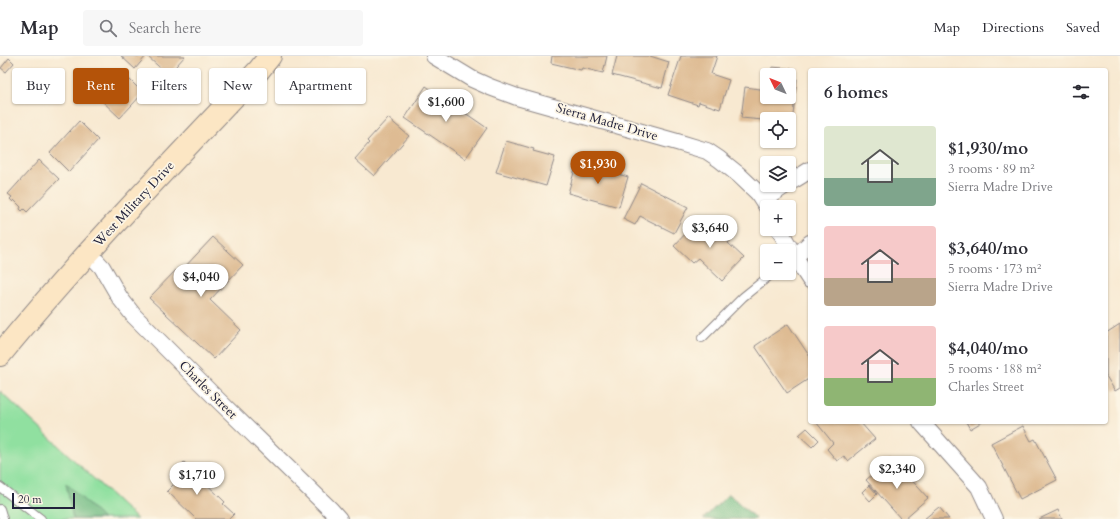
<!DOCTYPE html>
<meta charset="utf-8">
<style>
body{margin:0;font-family:Cardo,serif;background:#f7f7f7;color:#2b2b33;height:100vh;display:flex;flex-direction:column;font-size:15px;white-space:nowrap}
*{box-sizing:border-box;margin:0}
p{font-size:13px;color:#7c7c81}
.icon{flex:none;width:22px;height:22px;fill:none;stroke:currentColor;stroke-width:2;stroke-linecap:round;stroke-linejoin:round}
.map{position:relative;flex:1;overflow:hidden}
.sheet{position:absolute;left:808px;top:12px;width:300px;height:356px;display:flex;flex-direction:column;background:#fff;border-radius:4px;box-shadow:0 1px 3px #0004}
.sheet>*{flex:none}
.guide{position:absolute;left:12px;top:12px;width:380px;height:36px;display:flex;gap:8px}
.needle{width:26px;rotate:313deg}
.fabs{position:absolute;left:760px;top:12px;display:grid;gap:8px}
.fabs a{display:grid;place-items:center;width:36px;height:36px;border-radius:4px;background:#fff;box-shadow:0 1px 3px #0004;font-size:20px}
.scale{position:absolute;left:12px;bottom:10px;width:63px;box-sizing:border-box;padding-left:4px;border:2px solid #22223b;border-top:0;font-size:11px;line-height:14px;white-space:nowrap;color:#22223b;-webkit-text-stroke:3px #fcf5e5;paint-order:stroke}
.price{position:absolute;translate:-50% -34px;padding:0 9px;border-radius:14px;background:#fff;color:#222;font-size:13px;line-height:26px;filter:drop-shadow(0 1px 2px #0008)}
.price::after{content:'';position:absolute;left:50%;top:24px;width:12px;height:9px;margin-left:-6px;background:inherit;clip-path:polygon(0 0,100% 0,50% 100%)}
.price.selected{background:#b45309;color:#fff}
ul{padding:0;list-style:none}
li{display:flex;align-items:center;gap:12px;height:100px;padding:0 16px}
li span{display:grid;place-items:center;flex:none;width:112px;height:80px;border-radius:4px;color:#555}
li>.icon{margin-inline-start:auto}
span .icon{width:48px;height:48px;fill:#fffc;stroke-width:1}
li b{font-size:17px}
h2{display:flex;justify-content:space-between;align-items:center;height:48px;padding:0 16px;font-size:17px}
.chip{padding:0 14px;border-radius:4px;background:#fff;box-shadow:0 1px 3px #0004;font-size:14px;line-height:36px}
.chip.selected{background:#b45309;color:#fff}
header{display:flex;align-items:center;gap:24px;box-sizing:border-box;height:56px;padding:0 20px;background:#fff;border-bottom:1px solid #e1e1e2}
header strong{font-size:19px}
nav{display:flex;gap:22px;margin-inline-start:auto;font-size:14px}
.search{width:280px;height:36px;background:#f7f7f7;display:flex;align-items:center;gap:10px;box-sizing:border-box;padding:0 14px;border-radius:4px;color:#7c7c81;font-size:15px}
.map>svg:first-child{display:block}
.green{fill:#90e0a0;stroke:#59816e}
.forest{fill:#74be86;stroke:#4b7060}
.building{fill:#debb93}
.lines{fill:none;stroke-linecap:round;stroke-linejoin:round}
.lane-casing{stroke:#8d8686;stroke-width:10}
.street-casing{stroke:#8d8686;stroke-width:18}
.secondary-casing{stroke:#8d8686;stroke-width:24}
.lane{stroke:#fff;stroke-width:8}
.street{stroke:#fff;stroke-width:16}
.secondary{stroke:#fce6c4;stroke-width:22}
.labels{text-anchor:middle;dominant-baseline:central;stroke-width:3.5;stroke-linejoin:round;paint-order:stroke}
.street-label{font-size:13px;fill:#22223b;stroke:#fcf5e5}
</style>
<header>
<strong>Map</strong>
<div class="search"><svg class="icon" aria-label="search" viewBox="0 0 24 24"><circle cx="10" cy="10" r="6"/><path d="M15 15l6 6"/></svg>Search here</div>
<nav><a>Map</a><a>Directions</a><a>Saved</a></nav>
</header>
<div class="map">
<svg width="1120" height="463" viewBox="0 0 1120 463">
<rect width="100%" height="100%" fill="#fcf5e5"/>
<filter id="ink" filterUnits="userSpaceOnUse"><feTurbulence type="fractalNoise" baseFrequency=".025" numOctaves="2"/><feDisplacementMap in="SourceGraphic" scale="8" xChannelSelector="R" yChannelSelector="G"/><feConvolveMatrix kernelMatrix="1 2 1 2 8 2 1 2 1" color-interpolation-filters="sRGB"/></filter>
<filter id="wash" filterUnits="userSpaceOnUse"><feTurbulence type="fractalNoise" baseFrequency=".012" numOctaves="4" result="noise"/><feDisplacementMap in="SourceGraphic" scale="16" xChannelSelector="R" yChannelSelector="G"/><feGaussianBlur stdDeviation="0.9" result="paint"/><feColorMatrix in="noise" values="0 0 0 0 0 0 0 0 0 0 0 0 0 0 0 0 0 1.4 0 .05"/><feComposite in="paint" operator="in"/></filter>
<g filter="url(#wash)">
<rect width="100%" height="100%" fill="#f8e9d1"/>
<path class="green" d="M0,335L137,463H0Z"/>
<path class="forest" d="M66,427L103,463H73Z
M729,438L756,463H703Z"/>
<g id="blocks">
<path class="building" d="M121,0H146L135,13Z
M147,0H185L168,19Z
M552,0H607L603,17L582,12L581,14L551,7Z
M617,0H650L669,6L662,32L612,19Z
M681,0H717L711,18L729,24L720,53L699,46L698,49L668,39Z
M9,2L14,7L6,16L1,12Z
M772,11L795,13L794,23H797L792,68H789V63H767V66L763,65V64L741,62L745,31L767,34V41H789V19H771Z
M123,17L143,37L120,62L99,42Z
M426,30L487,72L465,103L405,62Z
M388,62L409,80L374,120L355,103L369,87L367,85Z
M79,65L98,84L69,116L50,97Z
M506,85L534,93L533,95L555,101L546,130L496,116Z
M39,104L59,123L27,156L24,153L22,155L20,153L21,151L14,144L13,146L10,143L12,141L8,138Z
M577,106L628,121L619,151L568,137Z
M641,127L688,151L674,177L640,160L635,169L623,163Z
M701,161L710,170L713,167L730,184L728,187L744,202L722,225L698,202L692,207L674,190Z
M213,181L243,209L210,244L241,274L214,303L149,242L178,212L181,215Z
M788,268L810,301V322L787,337L755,290Z
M1120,268V332L1115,335L1106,320V277Z
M816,366H860L875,383L848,405L844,400L837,405L827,393L833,387Z
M966,366H982L970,373Z
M1023,370L1031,385L1035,383L1057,424L1020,443L991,387Z
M807,372L819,384L812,391L799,379Z
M890,403L906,421L907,419L928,442L904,463H901L866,424Z
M184,406L225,446L223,448L234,458L229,463H196L167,435L176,426L170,420Z
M869,429L877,438L870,445L862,436Z
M939,451L949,463H924Z
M1058,454L1062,463H1039Z"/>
</g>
</g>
<g filter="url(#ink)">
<use href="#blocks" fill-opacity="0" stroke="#8d8686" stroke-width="1"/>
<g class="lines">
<defs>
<path id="lane" d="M702,282L743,241L773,217
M0,431L41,463
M0,453L3,463"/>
<path id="street" d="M434,0L472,23L490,31L517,41L677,86L707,95L719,103L739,119L758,137L767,151
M789,127L810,114
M763,144L786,129
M779,173L795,201L810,224
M89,197L102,211L120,242L134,260L215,341L331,454L339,463
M795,201L810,187
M921,366L979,431L994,463"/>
<path id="secondary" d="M0,299C81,200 171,108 259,14L270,0"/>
</defs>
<use href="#lane" class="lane-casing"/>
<use href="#street" class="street-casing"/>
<use href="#secondary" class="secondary-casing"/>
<use href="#lane" class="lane"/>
<use href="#street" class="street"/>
<use href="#secondary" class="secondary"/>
</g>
</g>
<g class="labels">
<g class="street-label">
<text transform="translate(607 66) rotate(16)">Sierra Madre Drive</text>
<text transform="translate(134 148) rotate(-47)">West Military Drive</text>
<text transform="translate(208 334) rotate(45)">Charles Street</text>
</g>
</g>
</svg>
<div class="fabs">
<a><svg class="needle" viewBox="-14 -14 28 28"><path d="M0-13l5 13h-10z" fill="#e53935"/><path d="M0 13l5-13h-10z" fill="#7c7c81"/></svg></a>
<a><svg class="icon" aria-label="locate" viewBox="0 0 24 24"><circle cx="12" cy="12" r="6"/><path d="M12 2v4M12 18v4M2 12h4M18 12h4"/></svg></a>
<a><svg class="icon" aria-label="layers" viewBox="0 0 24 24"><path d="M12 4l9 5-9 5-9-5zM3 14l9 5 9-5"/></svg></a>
<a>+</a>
<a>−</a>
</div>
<div class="scale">20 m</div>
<b class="price" style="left:446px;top:67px">$1,600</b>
<b class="price selected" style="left:598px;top:129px">$1,930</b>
<b class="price" style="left:710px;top:193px">$3,640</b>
<b class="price" style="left:201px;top:242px">$4,040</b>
<b class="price" style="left:897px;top:434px">$2,340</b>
<b class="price" style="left:197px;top:440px">$1,710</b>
<div class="guide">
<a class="chip">Buy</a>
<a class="chip selected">Rent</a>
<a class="chip">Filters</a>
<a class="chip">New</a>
<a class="chip">Apartment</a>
</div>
<section class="sheet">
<h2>6 homes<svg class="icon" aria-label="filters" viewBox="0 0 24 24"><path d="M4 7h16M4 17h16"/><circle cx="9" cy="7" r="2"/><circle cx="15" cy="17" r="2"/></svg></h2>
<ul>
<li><span style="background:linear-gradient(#dfe7d0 65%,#7fa58c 0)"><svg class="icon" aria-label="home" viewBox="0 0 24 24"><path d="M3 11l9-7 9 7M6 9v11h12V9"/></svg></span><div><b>$1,930/mo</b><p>3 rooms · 89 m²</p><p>Sierra Madre Drive</p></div></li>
<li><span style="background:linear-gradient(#f6c9c9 65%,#b9a48a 0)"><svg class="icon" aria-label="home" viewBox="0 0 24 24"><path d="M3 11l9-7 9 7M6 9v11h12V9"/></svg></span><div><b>$3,640/mo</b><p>5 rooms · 173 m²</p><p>Sierra Madre Drive</p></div></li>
<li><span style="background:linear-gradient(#f6c9c9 65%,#8fb573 0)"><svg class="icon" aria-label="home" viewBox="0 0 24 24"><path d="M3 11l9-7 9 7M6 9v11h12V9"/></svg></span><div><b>$4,040/mo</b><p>5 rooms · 188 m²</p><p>Charles Street</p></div></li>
</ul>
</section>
</div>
